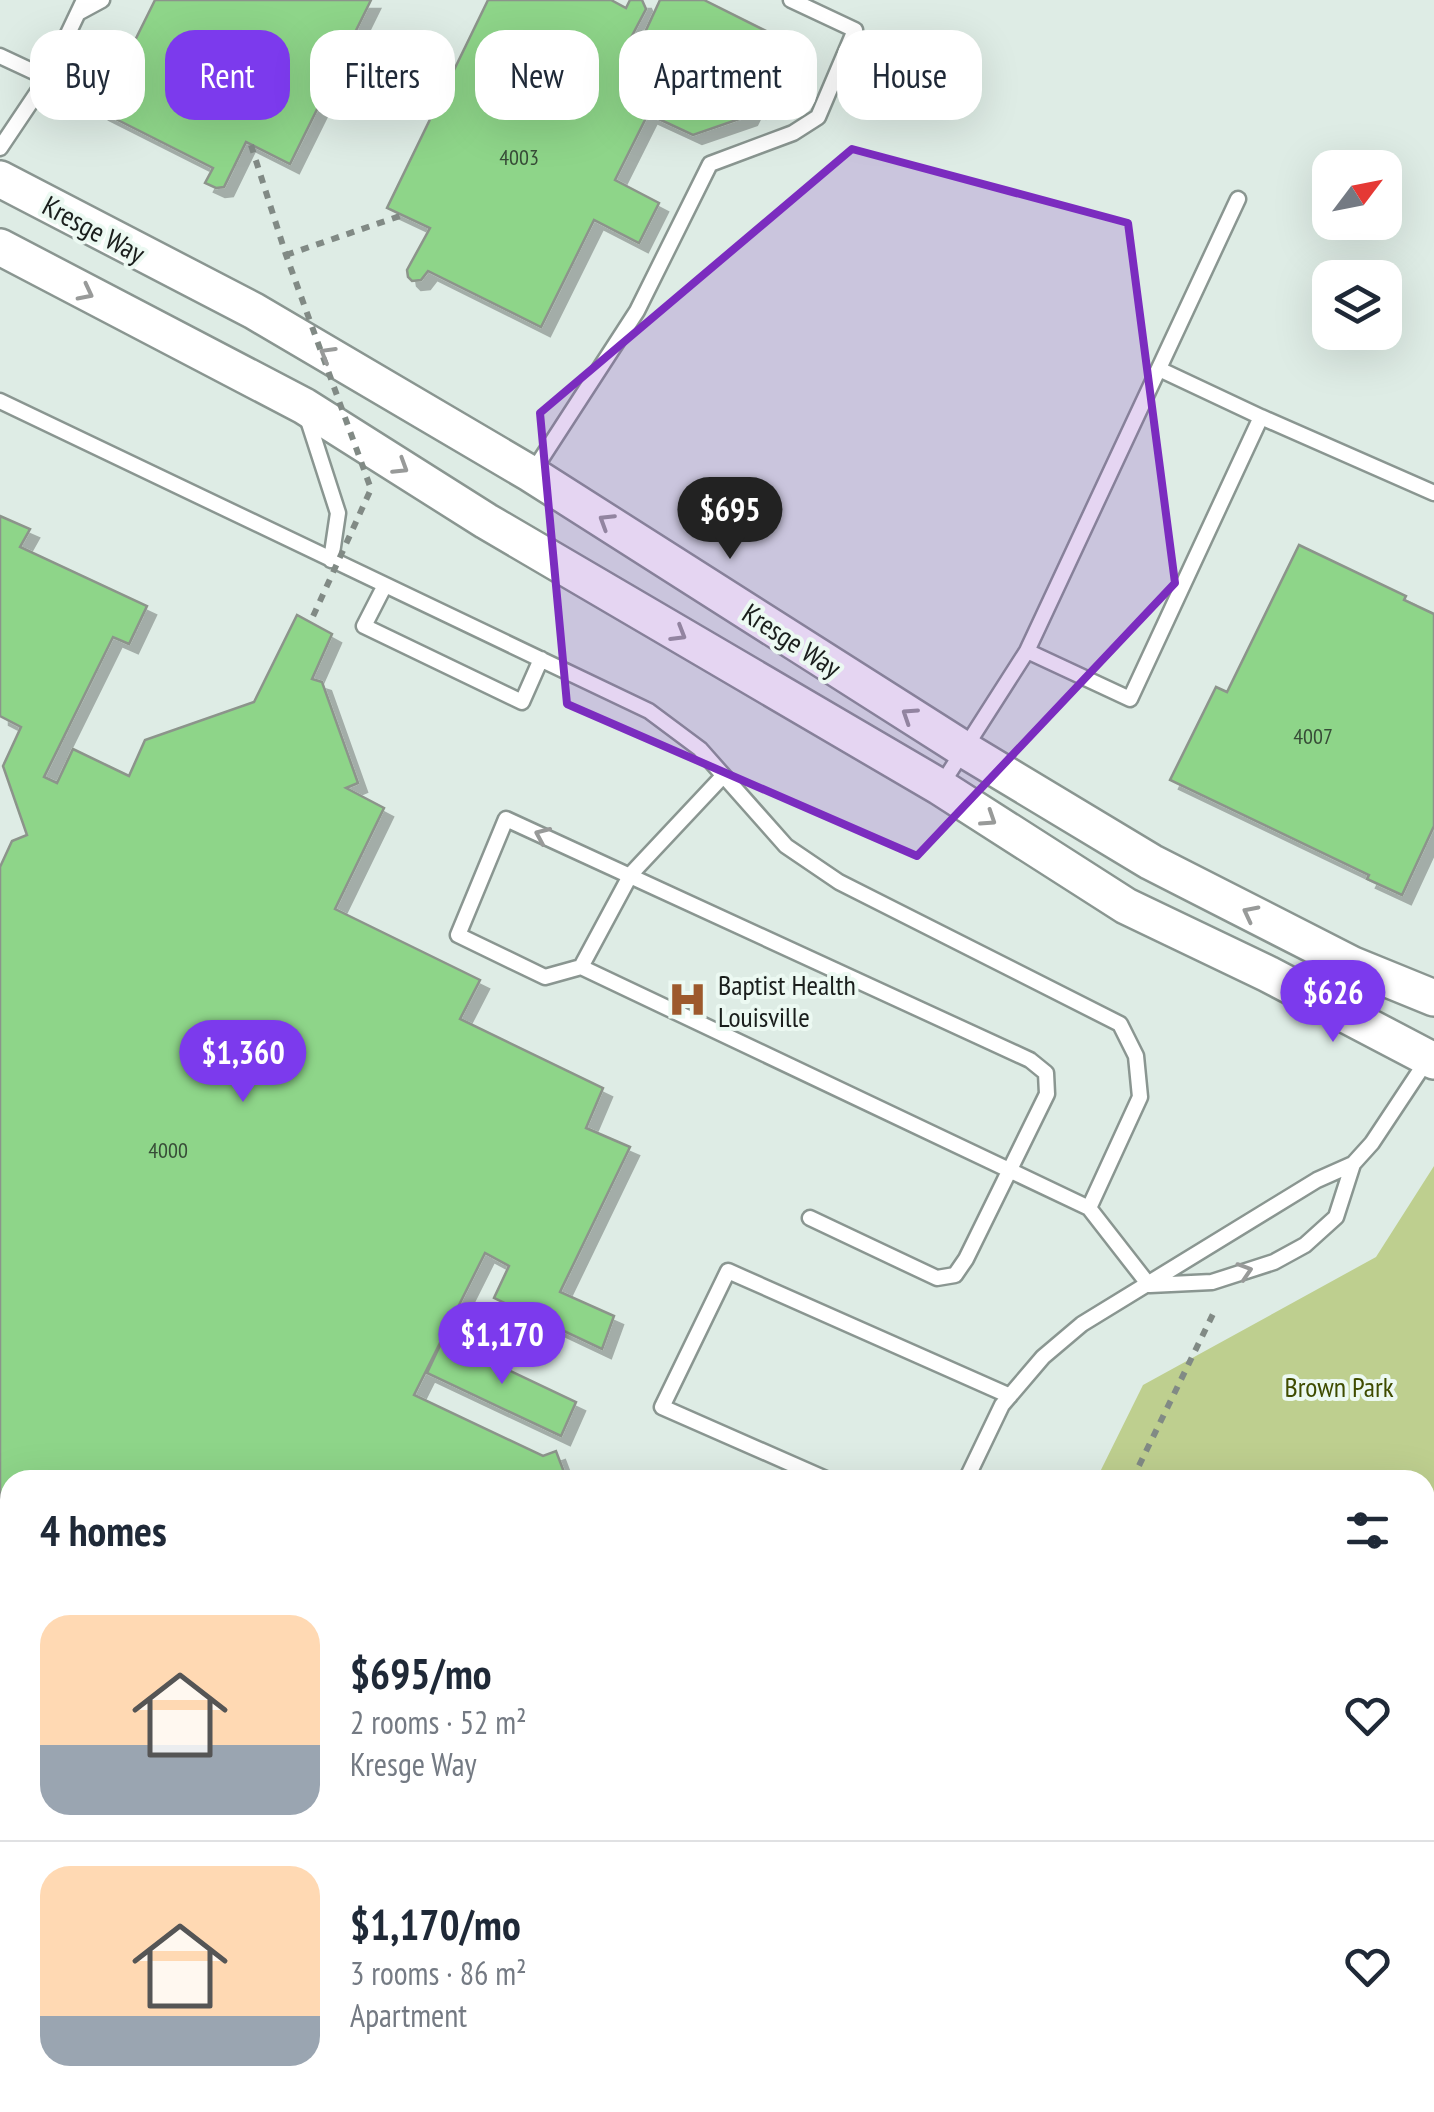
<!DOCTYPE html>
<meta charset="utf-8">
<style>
body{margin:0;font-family:"PT Sans Narrow",sans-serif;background:#f6f6f7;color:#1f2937;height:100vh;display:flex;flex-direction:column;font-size:38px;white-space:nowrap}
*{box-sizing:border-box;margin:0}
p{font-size:32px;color:#747a83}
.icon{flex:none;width:55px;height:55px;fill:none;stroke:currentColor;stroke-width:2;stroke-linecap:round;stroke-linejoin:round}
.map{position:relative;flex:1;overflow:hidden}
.details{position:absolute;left:0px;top:1470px;width:1435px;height:642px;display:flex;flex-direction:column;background:#fff;border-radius:30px 30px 0 0;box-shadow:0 10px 40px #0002}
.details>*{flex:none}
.guide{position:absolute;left:30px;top:30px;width:1375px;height:90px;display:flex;gap:20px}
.needle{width:65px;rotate:58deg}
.buttons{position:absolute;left:1312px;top:150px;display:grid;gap:20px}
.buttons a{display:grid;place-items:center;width:90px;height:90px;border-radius:20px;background:#fff;box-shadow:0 10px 40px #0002;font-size:50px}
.price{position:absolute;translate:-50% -85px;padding:0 22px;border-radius:35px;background:#7c3aed;color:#fff;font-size:32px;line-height:65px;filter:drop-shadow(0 2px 5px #0008)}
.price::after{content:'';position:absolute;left:50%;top:60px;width:30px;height:22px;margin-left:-15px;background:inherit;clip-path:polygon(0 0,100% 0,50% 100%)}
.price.on{background:#222;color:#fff}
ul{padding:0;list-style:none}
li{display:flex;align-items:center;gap:30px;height:250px;padding:0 40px}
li+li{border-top:2px solid #e0e1e3}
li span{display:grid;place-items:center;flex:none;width:280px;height:200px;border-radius:30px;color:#555}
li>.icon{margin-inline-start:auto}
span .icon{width:120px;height:120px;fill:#fffc;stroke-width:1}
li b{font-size:42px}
h2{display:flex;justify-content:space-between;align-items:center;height:120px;padding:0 40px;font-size:42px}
.pill{padding:0 35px;border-radius:30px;background:#fff;box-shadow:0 10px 40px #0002;font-size:35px;line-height:90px}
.pill.on{background:#7c3aed;color:#fff}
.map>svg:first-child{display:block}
.green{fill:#becf8f}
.building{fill:#8ed589;stroke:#8c948b;stroke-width:2.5;filter:url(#shadow)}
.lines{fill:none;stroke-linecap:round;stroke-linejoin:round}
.service-casing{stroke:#8a9691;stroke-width:19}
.tertiary-casing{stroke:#8a9691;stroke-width:40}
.path{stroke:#818a85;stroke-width:6;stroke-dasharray:8 8;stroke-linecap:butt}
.service{stroke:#fff;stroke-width:14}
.tertiary{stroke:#fff;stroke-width:35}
.path-bridge{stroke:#818a85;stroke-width:6;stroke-dasharray:8 8;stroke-linecap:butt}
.oneway{stroke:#989a99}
.marked{fill:#7b2cbf;fill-opacity:0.2;stroke:#7b2cbf;stroke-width:8;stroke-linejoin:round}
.labels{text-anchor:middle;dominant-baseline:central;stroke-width:8;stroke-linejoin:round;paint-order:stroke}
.number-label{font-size:22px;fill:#374c37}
.street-label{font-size:28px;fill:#1a1e1c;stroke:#ecf9f2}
.poi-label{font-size:28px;fill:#1a1e1c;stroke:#ecf9f2;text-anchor:start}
.park-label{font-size:28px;fill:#3f4c00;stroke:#ecf9f2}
</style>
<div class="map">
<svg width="1434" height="2112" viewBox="0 0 1434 2112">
<defs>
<filter id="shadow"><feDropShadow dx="9" dy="9" stdDeviation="0" flood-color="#0004"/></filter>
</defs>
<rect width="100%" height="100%" fill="#deece5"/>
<path class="green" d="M1434,1166V2112H782L788,2102H1425V1480H1096L1143,1385L1376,1257Z"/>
<path class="building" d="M155,0H371L290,164L246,142L224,187L216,188L205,183L213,168L100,111Z
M488,0H611L626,8L630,0H642L646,9L624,51L634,56L660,0H704L792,44L798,62L778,102L757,110L752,108L748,116L693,135L648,114L615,180L659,203L639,243L594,220L541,327L428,271L421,280L412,281L408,277L407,270L430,228L387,208Z
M0,516L30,529L20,547L147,606L129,644L113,637L44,777L57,783L73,749L129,776L145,740L254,702L297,615L332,634L312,679L322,682L358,783L346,788L384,808L335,909L480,980L460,1019L603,1088L586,1128L630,1147L560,1292L614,1316L602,1349L494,1298L509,1266L485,1253L414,1395L543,1456L556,1451L567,1480H10V1638L0,1633V867L12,841L27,835L3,766L21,727L0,716Z
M1299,545L1406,596L1404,600L1434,614V826L1402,895L1367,879L1369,875L1170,780L1216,687L1227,692Z
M443,1339L576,1402L561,1436L427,1373Z
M10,1900V2102H243L239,2112H0V1921Z"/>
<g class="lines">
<defs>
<path id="service" d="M78,13L102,0
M0,56L47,78
M0,148L47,78L84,0
M0,401L649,711L700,749L786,846L839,882L1120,1024L1136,1056L1140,1097L1089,1208L1149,1285
M307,417L338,513L331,560
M1261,417L1434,493
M532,473L637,311L710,164L793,133L818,117L855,30L791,0
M385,585L364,626L522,702L541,659
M1027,651L1130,699L1261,417L1159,369
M723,776L631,874L581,967L1089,1208
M940,787L1027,651L1238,199
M581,967L545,977L458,935L506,819L1030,1060L1046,1073L1047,1094L966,1259L955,1275L937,1278L810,1218
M1150,1285L1212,1282L1274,1262L1305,1245L1336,1217L1353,1164L1372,1143L1427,1060
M828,1480L662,1407L728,1271L1010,1396
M966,1480L1002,1405L1043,1357L1082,1324L1317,1180L1353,1164
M0,1851L10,1834
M394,2102L414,2112
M663,2112L668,2102"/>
<path id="tertiary" d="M0,179L254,311L531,474L965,750L1151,862L1353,965L1434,998
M0,247L304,406L486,521L940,787L1126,906L1268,974L1434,1061"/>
</defs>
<use href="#service" class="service-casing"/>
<use href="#tertiary" class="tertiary-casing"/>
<path class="path" d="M286,255L403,215
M1132,1480L1215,1310
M1425,1630L1434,1623
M1425,1834L1434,1828
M1309,2102L1319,2112
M824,2112L830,2102
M1271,2112L1274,2102"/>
<use href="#service" class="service"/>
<use href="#tertiary" class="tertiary"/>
<path class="path-bridge" d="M251,145L286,255L371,489L310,623"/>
</g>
<defs><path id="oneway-chevron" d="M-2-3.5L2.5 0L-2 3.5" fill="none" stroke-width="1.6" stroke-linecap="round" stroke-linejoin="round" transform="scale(2.5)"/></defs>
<g class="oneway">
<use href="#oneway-chevron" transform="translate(86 293) rotate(27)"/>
<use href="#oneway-chevron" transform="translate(327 354) rotate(-150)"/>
<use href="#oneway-chevron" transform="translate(401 467) rotate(32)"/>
<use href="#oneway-chevron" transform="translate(606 521) rotate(-148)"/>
<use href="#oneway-chevron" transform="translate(679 634) rotate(31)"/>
<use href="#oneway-chevron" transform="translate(909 715) rotate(-147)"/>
<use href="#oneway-chevron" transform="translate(989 819) rotate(33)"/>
<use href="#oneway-chevron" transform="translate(542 835) rotate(-156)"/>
<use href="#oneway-chevron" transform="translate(1250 913) rotate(-153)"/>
<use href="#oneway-chevron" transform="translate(1245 1271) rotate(-18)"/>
</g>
<path class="marked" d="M852,149L1128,223L1175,583L917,856L567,704L540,413Z"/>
<defs>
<symbol id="hospital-bare" viewBox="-9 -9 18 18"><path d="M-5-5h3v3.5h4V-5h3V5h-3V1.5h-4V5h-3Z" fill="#9d592c" stroke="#ecf9f2" stroke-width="2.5" paint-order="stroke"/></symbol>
</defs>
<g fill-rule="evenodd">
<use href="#hospital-bare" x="660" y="972" width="55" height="55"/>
</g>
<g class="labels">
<g class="number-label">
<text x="519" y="157">4003</text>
<text x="1313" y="736">4007</text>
<text x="168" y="1150">4000</text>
</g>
<g class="street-label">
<text transform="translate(94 229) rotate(28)">Kresge Way</text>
<text transform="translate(792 640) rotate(33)">Kresge Way</text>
</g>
<g class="poi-label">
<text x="718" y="984">Baptist Health<tspan x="718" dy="32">Louisville</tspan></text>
</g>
<g class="park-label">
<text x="1339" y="1386">Brown Park</text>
</g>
</g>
</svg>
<div class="buttons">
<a><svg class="needle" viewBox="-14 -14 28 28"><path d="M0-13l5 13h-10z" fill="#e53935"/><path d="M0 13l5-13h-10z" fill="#747a83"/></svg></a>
<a><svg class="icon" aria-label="layers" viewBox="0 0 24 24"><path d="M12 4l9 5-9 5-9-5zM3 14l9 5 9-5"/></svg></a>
</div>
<b class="price on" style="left:730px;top:562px">$695</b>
<b class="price" style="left:1333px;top:1045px">$626</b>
<b class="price" style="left:243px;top:1105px">$1,360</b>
<b class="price" style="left:502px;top:1387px">$1,170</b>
<div class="guide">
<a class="pill">Buy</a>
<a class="pill on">Rent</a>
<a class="pill">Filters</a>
<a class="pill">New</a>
<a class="pill">Apartment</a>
<a class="pill">House</a>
</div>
<section class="details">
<h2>4 homes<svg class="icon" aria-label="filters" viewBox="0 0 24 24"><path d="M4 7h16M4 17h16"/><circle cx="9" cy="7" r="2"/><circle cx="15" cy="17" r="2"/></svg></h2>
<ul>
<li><span style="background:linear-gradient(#ffd9b3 65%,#9aa5b1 0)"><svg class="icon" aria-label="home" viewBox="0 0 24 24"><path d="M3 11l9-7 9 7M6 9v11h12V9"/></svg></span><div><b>$695/mo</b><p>2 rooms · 52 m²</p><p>Kresge Way</p></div><svg class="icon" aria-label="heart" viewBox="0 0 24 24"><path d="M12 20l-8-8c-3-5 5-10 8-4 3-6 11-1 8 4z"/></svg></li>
<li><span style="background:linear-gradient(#ffd9b3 75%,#9aa5b1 0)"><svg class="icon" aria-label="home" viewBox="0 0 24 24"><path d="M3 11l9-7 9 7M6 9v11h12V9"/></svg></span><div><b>$1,170/mo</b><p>3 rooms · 86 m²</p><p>Apartment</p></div><svg class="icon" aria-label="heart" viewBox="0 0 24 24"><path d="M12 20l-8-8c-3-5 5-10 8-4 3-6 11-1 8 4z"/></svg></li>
</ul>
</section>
</div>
